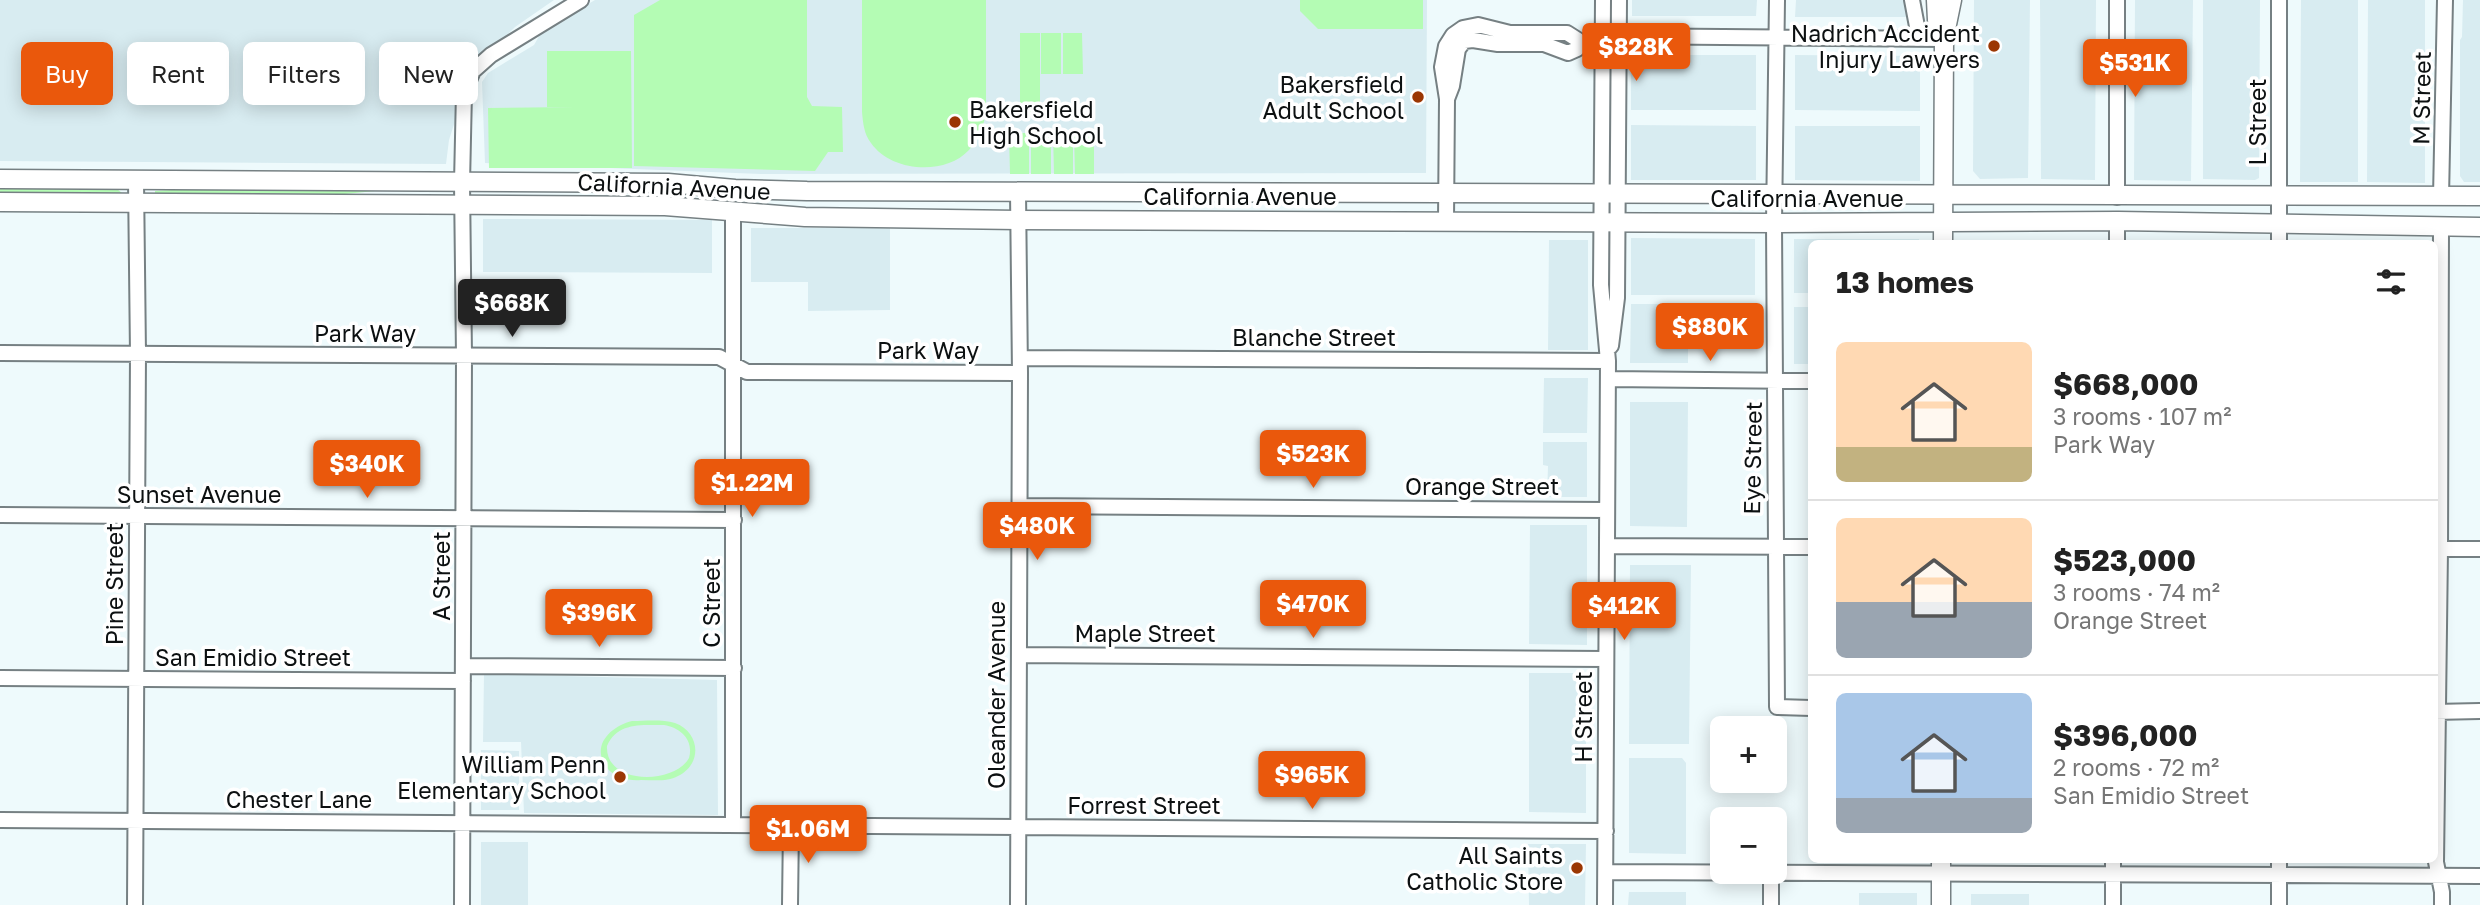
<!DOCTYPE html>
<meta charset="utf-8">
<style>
body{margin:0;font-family:"Golos Text",sans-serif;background:#f6f6f6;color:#222;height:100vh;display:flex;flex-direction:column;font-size:26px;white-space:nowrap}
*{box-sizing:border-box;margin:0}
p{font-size:23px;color:#767676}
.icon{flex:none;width:38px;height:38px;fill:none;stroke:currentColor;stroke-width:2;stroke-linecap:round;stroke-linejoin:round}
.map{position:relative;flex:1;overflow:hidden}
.side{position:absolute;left:1808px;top:240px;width:630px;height:623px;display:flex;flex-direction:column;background:#fff;border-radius:10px;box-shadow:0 4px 18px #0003}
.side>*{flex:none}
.banner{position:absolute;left:21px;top:42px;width:665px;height:63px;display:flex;gap:14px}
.controls{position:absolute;left:1710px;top:716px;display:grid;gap:14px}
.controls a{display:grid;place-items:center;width:77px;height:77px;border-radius:10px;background:#fff;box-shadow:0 4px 18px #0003;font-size:35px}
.price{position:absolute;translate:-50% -60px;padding:0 16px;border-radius:7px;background:#ea580c;color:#fff;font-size:23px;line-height:46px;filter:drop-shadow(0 2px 4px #0008)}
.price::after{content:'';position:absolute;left:50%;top:42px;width:21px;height:16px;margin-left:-10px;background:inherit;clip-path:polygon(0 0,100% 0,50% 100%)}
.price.on{background:#222;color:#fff}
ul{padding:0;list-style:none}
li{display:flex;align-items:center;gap:21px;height:175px;padding:0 28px}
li+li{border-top:2px solid #e0e0e0}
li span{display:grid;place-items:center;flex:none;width:196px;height:140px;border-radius:10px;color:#555}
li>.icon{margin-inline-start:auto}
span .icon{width:84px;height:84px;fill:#fffc;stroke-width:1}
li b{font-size:30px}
h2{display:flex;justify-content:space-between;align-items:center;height:84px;padding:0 28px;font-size:30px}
.chip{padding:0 24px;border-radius:10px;background:#fff;box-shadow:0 4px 18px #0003;font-size:24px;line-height:63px}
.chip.on{background:#ea580c;color:#fff}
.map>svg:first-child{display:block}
.built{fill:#d8ecf1}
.green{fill:#b4fcb4;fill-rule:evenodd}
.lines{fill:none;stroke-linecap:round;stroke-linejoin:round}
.minor-casing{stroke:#768083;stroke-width:18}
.major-casing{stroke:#768083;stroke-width:21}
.minor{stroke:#fff;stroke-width:14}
.major{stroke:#fff;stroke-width:18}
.poi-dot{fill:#9b3703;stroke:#fff;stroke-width:2.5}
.labels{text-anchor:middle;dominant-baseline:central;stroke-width:7;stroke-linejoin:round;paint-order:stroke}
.poi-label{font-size:23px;fill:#0c1011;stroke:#fff;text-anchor:end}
.street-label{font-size:23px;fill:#0c1011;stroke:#fff}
</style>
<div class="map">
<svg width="2480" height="905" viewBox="0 0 2480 905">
<rect width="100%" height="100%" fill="#eefafc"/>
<path class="built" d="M0,0H554L515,27L497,45L462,99L449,140L446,164L0,161Z
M595,0H1427L1426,173L761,174L485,163L482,82L488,73L534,45L542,31Z
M1632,0H1757L1756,16H1632Z
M1796,0H1907V17H1795Z
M1974,0H2030L2028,178L1980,179L1973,171Z
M2040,0H2096L2095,180L2041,179Z
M2135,0H2193L2191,181L2134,180Z
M2203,0H2260L2259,178L2255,180L2203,179Z
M2301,0H2358V182H2300Z
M2368,0H2425V183L2367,182Z
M2463,0H2480V182H2464L2460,176V40L2462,37Z
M1631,55H1756V110H1631Z
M1795,55L1920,56V111L1795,110Z
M1631,125L1756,126V180H1631Z
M1795,126H1920V181L1795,180Z
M483,219L712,220V273L483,272Z
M751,228H890V310L808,311V282H751Z
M1631,238L1755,239V295H1631Z
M1794,239H1919V243H1811V293H1794Z
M1549,240H1588V350H1548Z
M1631,304H1688V363H1630Z
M1794,307H1811V364H1794Z
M1544,378H1588L1587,433H1543Z
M1630,402H1688L1687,527L1630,526Z
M1543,442H1587V497H1547L1548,466L1543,465Z
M1530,525H1587V645L1529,644Z
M1630,565H1691L1689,744H1629Z
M1529,673H1586V813L1529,812Z
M484,674L717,680L718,815L524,813L521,742H483Z
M481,750L519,751V810H481Z
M1629,758H1682L1686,763V854L1629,853Z
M481,842H528V905H481Z
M1528,844H1586L1585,905H1529Z
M1629,892H1686V905H1628Z
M1859,893H1917V905H1859Z
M1971,894H2029V905H1971Z"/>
<path class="green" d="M660,0H807V97L812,106L842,107L843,152H828L815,171L634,166V15Z
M862,0H986V111C984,126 979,139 969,150C945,176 891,172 871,143C864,134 863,123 862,112Z
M1300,0H1423V29H1318L1300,11Z
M1020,33H1040V114H1020Z
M1041,33H1061V74H1041Z
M1063,33H1082L1083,74H1063Z
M547,51H631L632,168H489L488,108L575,107H547Z
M1009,133H1029V174H1010Z
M1031,133H1051V174H1031Z
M1053,133H1073V174H1054Z
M1074,134H1094V174H1075Z
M109,186L117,189L122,193H0V187Z
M205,188H345L442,191H375L345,194L155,193V191Z
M632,721C645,721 662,719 675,723C700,732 703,764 678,776C667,782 654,780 641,780C629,781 615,778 607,768C590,746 611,726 632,721ZM664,725C681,728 694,740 689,758C674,785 605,785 607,746C617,722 642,725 664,725Z"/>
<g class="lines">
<defs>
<path id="minor" d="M1603,0L1601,285L1608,361L1605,905
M1777,0L1774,223L1777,707L1811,708
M1912,0L1919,37
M2279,0V243
M1610,36L1944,39
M2117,197V0
M2441,197L2445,0
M1446,221L1447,99L1442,67L1446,46L1453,35L1463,28L1478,25L1510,33H1567L1578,40L1577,49L1568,53L1544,44H1498L1473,40L1464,41L1458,49L1452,86L1447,99
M2441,227L2440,549L2436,862L2442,892V905
M2117,243V221
M1611,346L1617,298L1619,0
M0,353L719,357L747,372L1020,373
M1020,358L1608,361
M1608,379L1811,381
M1020,506L1607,510
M0,515L734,520
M1607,546L1811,547
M2434,549H2480
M1019,655L1606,659
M463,666L734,668
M0,678L463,681
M2434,712L2480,711
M0,820L1606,831
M733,825V213
M1606,872L2480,876
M135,905L138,354L136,180
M462,905L464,356L462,183L464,92L473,71L491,55L581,0
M790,905L791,825
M1018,905L1020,373L1018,192
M1771,905V873
M2113,905V859
M2279,905V859"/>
<path id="major" d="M1936,0L1937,20L1944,39
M0,179L668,183L735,189L807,191L2480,196
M0,202L665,206L805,217L1018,220L1774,223L2118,221L2480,227
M1943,243L1944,39L1952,0
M1941,905V859"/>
</defs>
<use href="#minor" class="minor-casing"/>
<use href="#major" class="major-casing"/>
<use href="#minor" class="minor"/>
<use href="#major" class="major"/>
</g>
<g class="poi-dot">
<circle cx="1994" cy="46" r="7"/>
<circle cx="1418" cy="97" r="7"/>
<circle cx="955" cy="122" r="7"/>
<circle cx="620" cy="777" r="7"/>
<circle cx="1577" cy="868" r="7"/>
</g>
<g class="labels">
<g class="poi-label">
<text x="1980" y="33">Nadrich Accident<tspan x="1980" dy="26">Injury Lawyers</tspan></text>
<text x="1404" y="84">Bakersfield<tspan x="1404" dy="26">Adult School</tspan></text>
<text x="969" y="109" text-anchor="start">Bakersfield<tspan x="969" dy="26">High School</tspan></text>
<text x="606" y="764">William Penn<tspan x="606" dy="26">Elementary School</tspan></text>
<text x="1563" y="855">All Saints<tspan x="1563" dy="26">Catholic Store</tspan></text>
</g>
<g class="street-label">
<text transform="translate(2421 98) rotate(-89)">M Street</text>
<text transform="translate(2257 122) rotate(-90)">L Street</text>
<text transform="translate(674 186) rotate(3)">California Avenue</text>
<text x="1240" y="196">California Avenue</text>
<text x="1807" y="198">California Avenue</text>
<text x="365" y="333">Park Way</text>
<text x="1314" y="337">Blanche Street</text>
<text x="928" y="350">Park Way</text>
<text transform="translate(1752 458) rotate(-89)">Eye Street</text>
<text x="1482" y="486">Orange Street</text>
<text x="199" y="494">Sunset Avenue</text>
<text transform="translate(441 576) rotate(-90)">A Street</text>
<text transform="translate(114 584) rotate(-90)">Pine Street</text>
<text transform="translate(711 603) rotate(-90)">C Street</text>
<text x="1145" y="633">Maple Street</text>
<text x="253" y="657">San Emidio Street</text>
<text transform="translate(996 695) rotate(-90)">Oleander Avenue</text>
<text transform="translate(1583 717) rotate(-90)">H Street</text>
<text x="299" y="799">Chester Lane</text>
<text x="1144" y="805">Forrest Street</text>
</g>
</g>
</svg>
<div class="controls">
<a>+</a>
<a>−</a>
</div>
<b class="price" style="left:1636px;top:83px">$828K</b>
<b class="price" style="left:2135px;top:99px">$531K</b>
<b class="price on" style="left:512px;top:339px">$668K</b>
<b class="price" style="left:1710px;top:363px">$880K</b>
<b class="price" style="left:1313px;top:490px">$523K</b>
<b class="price" style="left:367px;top:500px">$340K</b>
<b class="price" style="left:752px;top:519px">$1.22M</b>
<b class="price" style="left:1037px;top:562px">$480K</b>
<b class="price" style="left:1313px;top:640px">$470K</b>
<b class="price" style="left:1624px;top:642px">$412K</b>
<b class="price" style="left:599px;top:649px">$396K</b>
<b class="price" style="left:1312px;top:811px">$965K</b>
<b class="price" style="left:808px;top:865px">$1.06M</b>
<div class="banner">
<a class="chip on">Buy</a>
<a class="chip">Rent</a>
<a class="chip">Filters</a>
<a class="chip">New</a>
</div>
<section class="side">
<h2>13 homes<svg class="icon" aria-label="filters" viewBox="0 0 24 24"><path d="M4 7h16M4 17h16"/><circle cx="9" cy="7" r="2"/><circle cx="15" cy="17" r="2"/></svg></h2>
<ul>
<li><span style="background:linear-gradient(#ffd9b3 75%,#c2b280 0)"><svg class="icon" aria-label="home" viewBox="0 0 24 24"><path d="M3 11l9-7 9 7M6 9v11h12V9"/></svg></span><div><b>$668,000</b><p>3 rooms · 107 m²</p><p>Park Way</p></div></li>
<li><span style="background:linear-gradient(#ffd9b3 60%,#9aa5b1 0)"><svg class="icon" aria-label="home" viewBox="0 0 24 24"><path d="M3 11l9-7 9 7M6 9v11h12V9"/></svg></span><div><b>$523,000</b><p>3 rooms · 74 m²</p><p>Orange Street</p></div></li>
<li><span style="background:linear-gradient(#a9c7e8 75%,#9aa5b1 0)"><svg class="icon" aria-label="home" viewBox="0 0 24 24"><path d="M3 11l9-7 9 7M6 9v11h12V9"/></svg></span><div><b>$396,000</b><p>2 rooms · 72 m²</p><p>San Emidio Street</p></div></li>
</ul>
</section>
</div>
